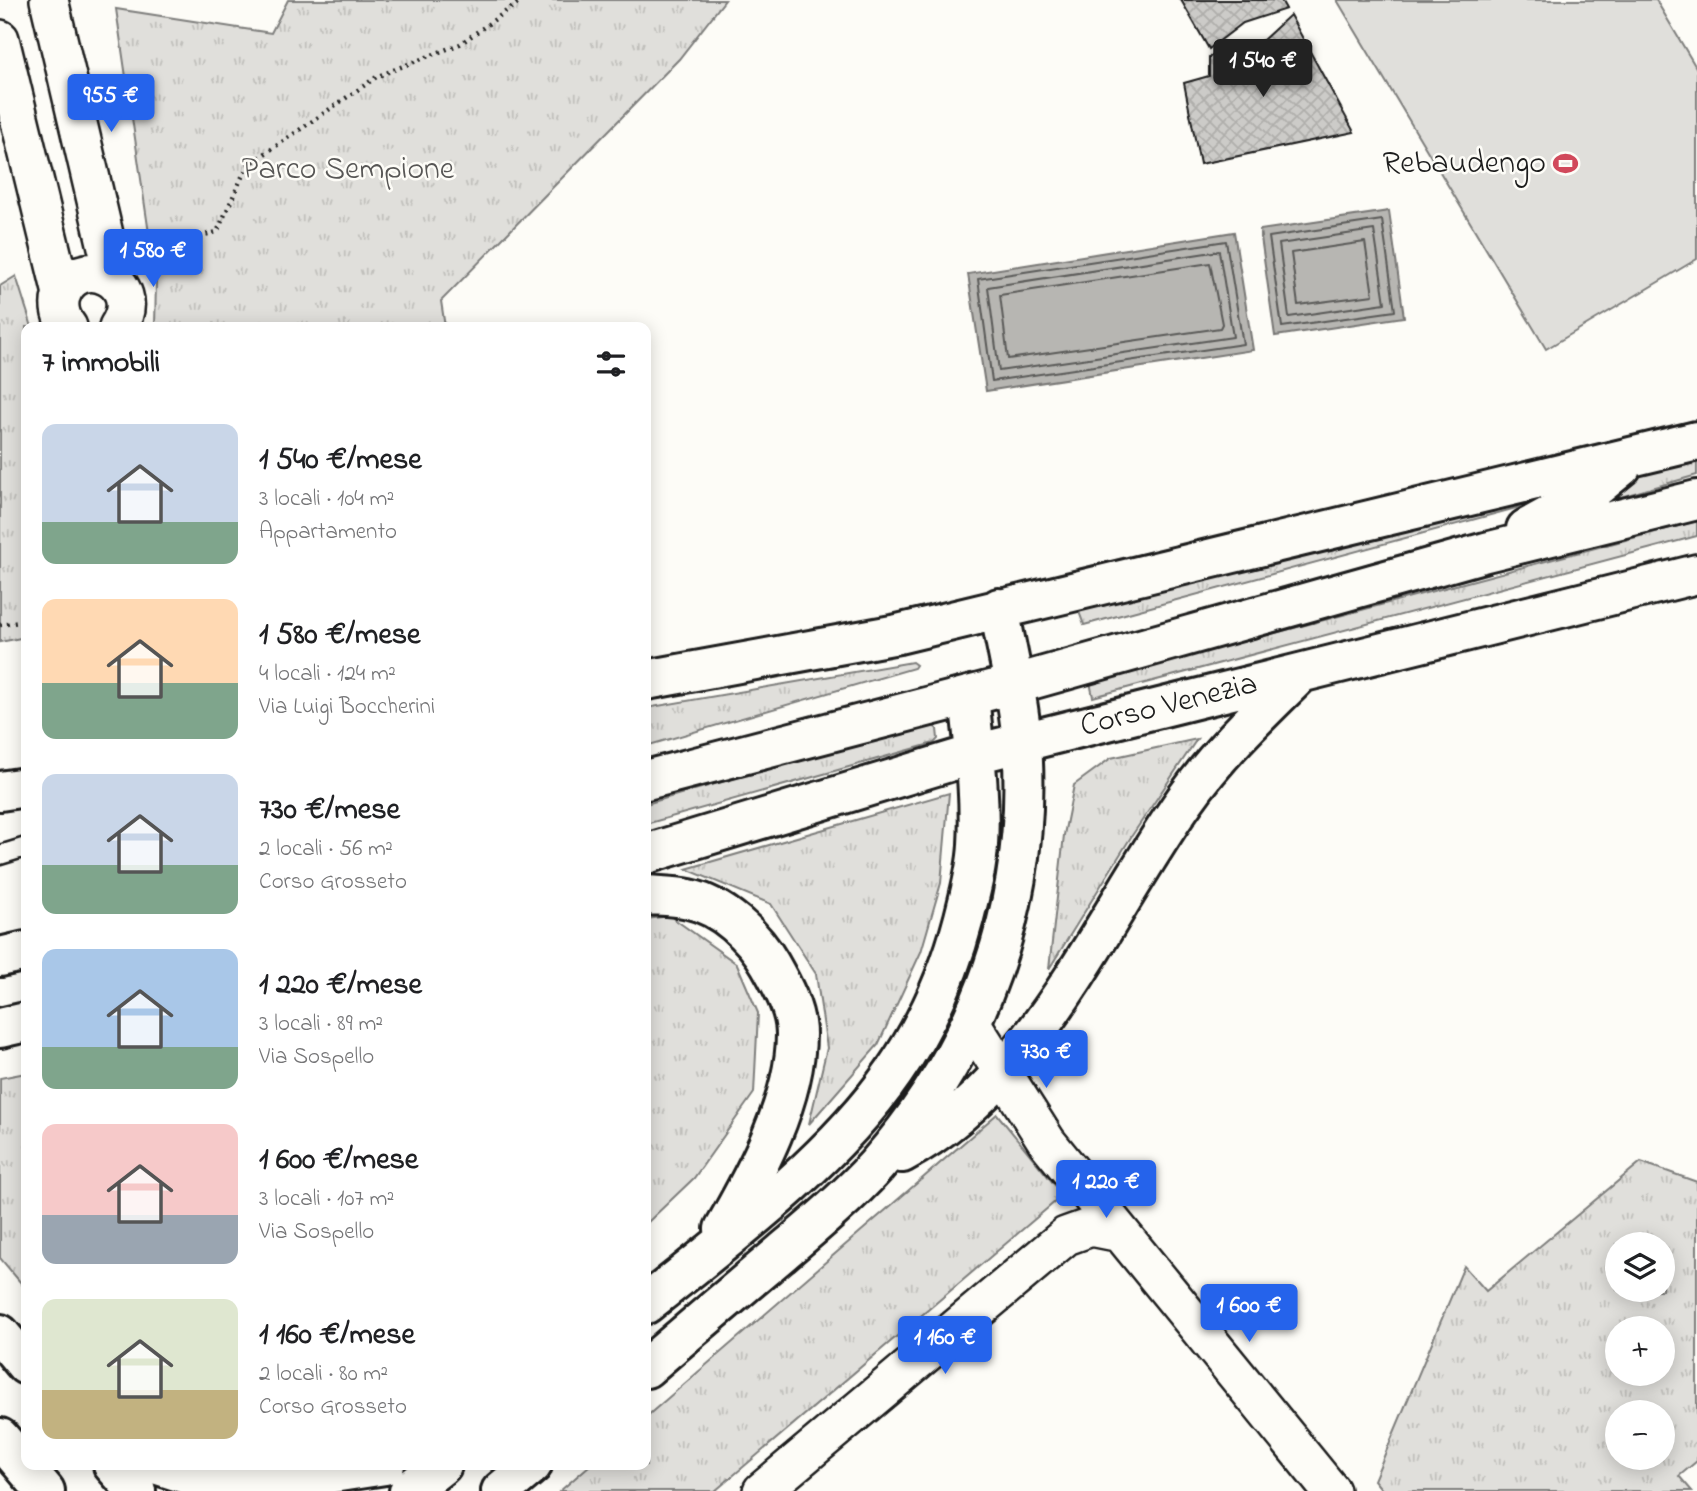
<!DOCTYPE html>
<html lang="it">
<meta charset="utf-8">
<style>
body{margin:0;font-family:"Indie Flower",sans-serif;background:#f2f2f2;color:#202124;height:100vh;display:flex;flex-direction:column;font-size:26px;white-space:nowrap}
*{box-sizing:border-box;margin:0}
p{font-size:23px;color:#757577}
.icon{flex:none;width:38px;height:38px;fill:none;stroke:currentColor;stroke-width:2;stroke-linecap:round;stroke-linejoin:round}
.map{position:relative;flex:1;overflow:hidden}
.details{position:absolute;left:21px;top:322px;width:630px;height:1148px;display:flex;flex-direction:column;background:#fff;border-radius:14px;box-shadow:0 4px 18px #0003}
.details>*{flex:none}
.fabs{position:absolute;left:1605px;top:1232px;display:grid;gap:14px}
.fabs a{display:grid;place-items:center;width:70px;height:70px;border-radius:50%;background:#fff;box-shadow:0 4px 18px #0003;font-size:35px}
.price{position:absolute;translate:-50% -60px;padding:0 16px;border-radius:7px;background:#2563eb;color:#fff;font-size:23px;line-height:46px;filter:drop-shadow(0 2px 4px #0008)}
.price::after{content:'';position:absolute;left:50%;top:42px;width:21px;height:16px;margin-left:-10px;background:inherit;clip-path:polygon(0 0,100% 0,50% 100%)}
.price.current{background:#222;color:#fff}
ul{padding:0;list-style:none}
li{display:flex;align-items:center;gap:21px;height:175px;padding:0 21px}
li span{display:grid;place-items:center;flex:none;width:196px;height:140px;border-radius:14px;color:#555}
li>.icon{margin-inline-start:auto}
span .icon{width:84px;height:84px;fill:#fffc;stroke-width:1}
li b{font-size:30px}
h2{display:flex;justify-content:space-between;align-items:center;height:84px;padding:0 21px;font-size:30px}
.map>svg:first-child{display:block}
.grass{fill:url(#grass-tufts);stroke:#7e7e7c;stroke-width:2;fill-rule:evenodd}
.pitch{fill:#e0dfdb;stroke:#7e7e7c;stroke-width:2}
.water{fill:#b7b6b2;stroke:#797876;stroke-width:2}
.lines{fill:none;stroke-linecap:round;stroke-linejoin:round}
.shore{stroke:#5a5a58;stroke-width:2}
.building{fill:url(#building-cross-hatch);stroke:#1c1c1c;stroke-width:2}
.service-casing{stroke:#1c1c1c;stroke-width:23}
.minor-casing{stroke:#1c1c1c;stroke-width:42}
.primary-casing{stroke:#1c1c1c;stroke-width:44}
.path{stroke:#1c1c1c;stroke-width:4.5;stroke-dasharray:2 5;stroke-linecap:butt}
.service{stroke:#fdfcf7;stroke-width:18}
.minor{stroke:#fdfcf7;stroke-width:37}
.primary{stroke:#fdfcf7;stroke-width:38}
.labels{text-anchor:middle;dominant-baseline:central;stroke-width:5;stroke-linejoin:round;paint-order:stroke}
.poi-label{font-size:32px;fill:#1c1c1c;stroke:#fdfcf7;text-anchor:end}
.park-label{font-size:32px;fill:#575655;stroke:#fdfcf7}
.street-label{font-size:32px;fill:#1c1c1c;stroke:#fdfcf7}
</style>
<div class="map">
<svg width="1697" height="1491" viewBox="0 0 1697 1491">
<defs>
<pattern id="grass-tufts" width="24" height="20" patternUnits="userSpaceOnUse" patternTransform="scale(1.75)"><rect width="24" height="20" fill="#e0dfdb"/><path d="M3 7l-1-3M5 7V3M7 7l1-3M15 17l-1-3M17 17v-4M19 17l1-3" fill="none" stroke="#c0bfbb"/></pattern>
<pattern id="building-cross-hatch" width="8" height="8" patternUnits="userSpaceOnUse" patternTransform="scale(1.75)"><rect width="8" height="8" fill="#cccbc8"/><path d="M0 0l8 8M0 8l8-8" fill="none" stroke="#afaeab"/></pattern>
</defs>
<rect width="100%" height="100%" fill="#fdfcf7"/>
<filter id="ink" filterUnits="userSpaceOnUse"><feTurbulence type="fractalNoise" baseFrequency=".0143" numOctaves="2"/><feDisplacementMap in="SourceGraphic" scale="14" xChannelSelector="R" yChannelSelector="G"/><feConvolveMatrix kernelMatrix="1 2 1 2 8 2 1 2 1" color-interpolation-filters="sRGB"/></filter>
<g filter="url(#ink)">
<path class="grass" d="M288,0H725L679,59L441,301L445,327H155L156,281L116,9L271,33Z
M16,276L32,327H26V637L0,642V286Z
M1697,452V475L1617,498C1634,471 1669,462 1697,452Z
M1544,491L1542,501L1084,625L1078,609Z
M1697,521V536L1093,697L1090,682Z
M912,662L916,665L914,668L646,746V708Z
M922,724L933,725L937,729L938,739L934,743L646,824V804Z
M1197,739L1131,837L1049,969L1064,835L1074,785L1111,758Z
M949,793L941,883L921,952L878,1045L809,1124L827,1048L816,974L771,904L686,869Z
M670,916L737,964L758,1013L754,1093L694,1178L646,1224V919Z
M26,1073V1289L0,1258V1078Z
M997,1114L1063,1195L715,1491H560L590,1465H646V1417Z
M1641,1162L1697,1182V1461L1679,1476L1692,1491H1383L1374,1480L1464,1266L1486,1291ZM1617,1244H1662V1290H1617ZM1617,1328H1662V1374H1617ZM1617,1412H1662V1458H1617Z"/>
<path class="pitch" d="M1337,0H1656L1697,69V259L1546,349Z"/>
<path class="water" d="M1389,211L1404,317L1275,336L1260,230Z
M1234,232L1253,350L986,391L968,274Z"/>
<g class="lines">
<path class="shore" d="M1382,220L1395,311L1282,327L1269,237Z
M1374,230L1385,303L1289,317L1279,244Z
M1226,241L1243,344L992,381L978,279Z
M1365,242L1373,295L1298,305L1291,253Z
M1219,251L1233,337L999,371L988,287Z
M1210,263L1222,324L1220,328L1008,359L1000,295Z"/>
</g>
<path class="building" d="M1181,0H1281L1286,9L1243,23L1209,49Z
M1290,15L1354,132L1200,164L1184,83L1209,76V57L1263,40Z"/>
<g class="lines">
<defs>
<path id="service" d="M0,855L26,847"/>
<path id="minor" d="M49,0L115,281
M0,39L62,294
M68,327C61,318 58,307 61,296C77,249 148,280 118,327
M972,1024L1047,1142L1331,1491
M762,1491L1066,1236L1091,1227L1121,1233"/>
<path id="primary" d="M1526,529L1584,497L1622,466
M646,680L898,634L1697,441
M646,780L1030,680L1486,552L1697,500
M0,791L26,787
M646,854L975,754L1697,574
M646,895C660,896 675,896 689,899C722,906 754,936 770,964C782,985 796,1010 796,1034C796,1100 756,1173 724,1229
M0,957L26,951
M0,1028L26,1022
M902,1153C1036,1082 1101,919 1185,800C1218,753 1259,714 1300,674
M646,1304C729,1238 834,1159 894,1072C926,1026 950,972 964,918C970,894 977,869 978,845C981,795 974,746 969,696
M0,1334L26,1365
M646,1368C690,1330 734,1293 779,1255C812,1227 847,1198 876,1166C981,1047 1033,902 1022,743C1019,699 1007,652 999,608
M0,1438L45,1491
M113,1465L136,1491
M158,1465L201,1479L267,1483L385,1465
M409,1491L442,1465
M501,1491L532,1465"/>
</defs>
<use href="#service" class="service-casing"/>
<use href="#minor" class="minor-casing"/>
<use href="#primary" class="primary-casing"/>
<path class="path" d="M145,249L217,232L247,166L378,76L460,44L522,0
M0,625L26,621"/>
<use href="#service" class="service"/>
<use href="#minor" class="minor"/>
<use href="#primary" class="primary"/>
</g>
</g>
<defs>
<symbol id="stadium-bare" viewBox="-9 -9 18 18"><path d="M0-5a6.5 5 0 1 0 0 10a6.5 5 0 1 0 0-10ZM-3.5-1.8h7v3.6h-7Z" fill="#d1495b" stroke="#fdfcf7" stroke-width="2.5" paint-order="stroke"/></symbol>
</defs>
<g fill-rule="evenodd">
<use href="#stadium-bare" x="1548" y="146" width="35" height="35"/>
</g>
<g class="labels">
<g class="poi-label">
<text x="1546" y="164">Rebaudengo</text>
</g>
<g class="park-label">
<text x="348" y="170">Parco Sempione</text>
</g>
<g class="street-label">
<text transform="translate(1169 706) rotate(-14)">Corso Venezia</text>
</g>
</g>
</svg>
<div class="fabs">
<a><svg class="icon" aria-label="layers" viewBox="0 0 24 24"><path d="M12 4l9 5-9 5-9-5zM3 14l9 5 9-5"/></svg></a>
<a>+</a>
<a>−</a>
</div>
<b class="price current" style="left:1263px;top:99px">1 540 €</b>
<b class="price" style="left:111px;top:134px">955 €</b>
<b class="price" style="left:153px;top:289px">1 580 €</b>
<b class="price" style="left:1046px;top:1090px">730 €</b>
<b class="price" style="left:1106px;top:1220px">1 220 €</b>
<b class="price" style="left:1249px;top:1344px">1 600 €</b>
<b class="price" style="left:945px;top:1376px">1 160 €</b>
<section class="details">
<h2>7 immobili<svg class="icon" aria-label="filters" viewBox="0 0 24 24"><path d="M4 7h16M4 17h16"/><circle cx="9" cy="7" r="2"/><circle cx="15" cy="17" r="2"/></svg></h2>
<ul>
<li><span style="background:linear-gradient(#c9d6e8 70%,#7fa58c 0)"><svg class="icon" aria-label="home" viewBox="0 0 24 24"><path d="M3 11l9-7 9 7M6 9v11h12V9"/></svg></span><div><b>1 540 €/mese</b><p>3 locali · 104 m²</p><p>Appartamento</p></div></li>
<li><span style="background:linear-gradient(#ffd9b3 60%,#7fa58c 0)"><svg class="icon" aria-label="home" viewBox="0 0 24 24"><path d="M3 11l9-7 9 7M6 9v11h12V9"/></svg></span><div><b>1 580 €/mese</b><p>4 locali · 124 m²</p><p>Via Luigi Boccherini</p></div></li>
<li><span style="background:linear-gradient(#c9d6e8 65%,#7fa58c 0)"><svg class="icon" aria-label="home" viewBox="0 0 24 24"><path d="M3 11l9-7 9 7M6 9v11h12V9"/></svg></span><div><b>730 €/mese</b><p>2 locali · 56 m²</p><p>Corso Grosseto</p></div></li>
<li><span style="background:linear-gradient(#a9c7e8 70%,#7fa58c 0)"><svg class="icon" aria-label="home" viewBox="0 0 24 24"><path d="M3 11l9-7 9 7M6 9v11h12V9"/></svg></span><div><b>1 220 €/mese</b><p>3 locali · 89 m²</p><p>Via Sospello</p></div></li>
<li><span style="background:linear-gradient(#f6c9c9 65%,#9aa5b1 0)"><svg class="icon" aria-label="home" viewBox="0 0 24 24"><path d="M3 11l9-7 9 7M6 9v11h12V9"/></svg></span><div><b>1 600 €/mese</b><p>3 locali · 107 m²</p><p>Via Sospello</p></div></li>
<li><span style="background:linear-gradient(#dfe7d0 65%,#c2b280 0)"><svg class="icon" aria-label="home" viewBox="0 0 24 24"><path d="M3 11l9-7 9 7M6 9v11h12V9"/></svg></span><div><b>1 160 €/mese</b><p>2 locali · 80 m²</p><p>Corso Grosseto</p></div></li>
</ul>
</section>
</div>
